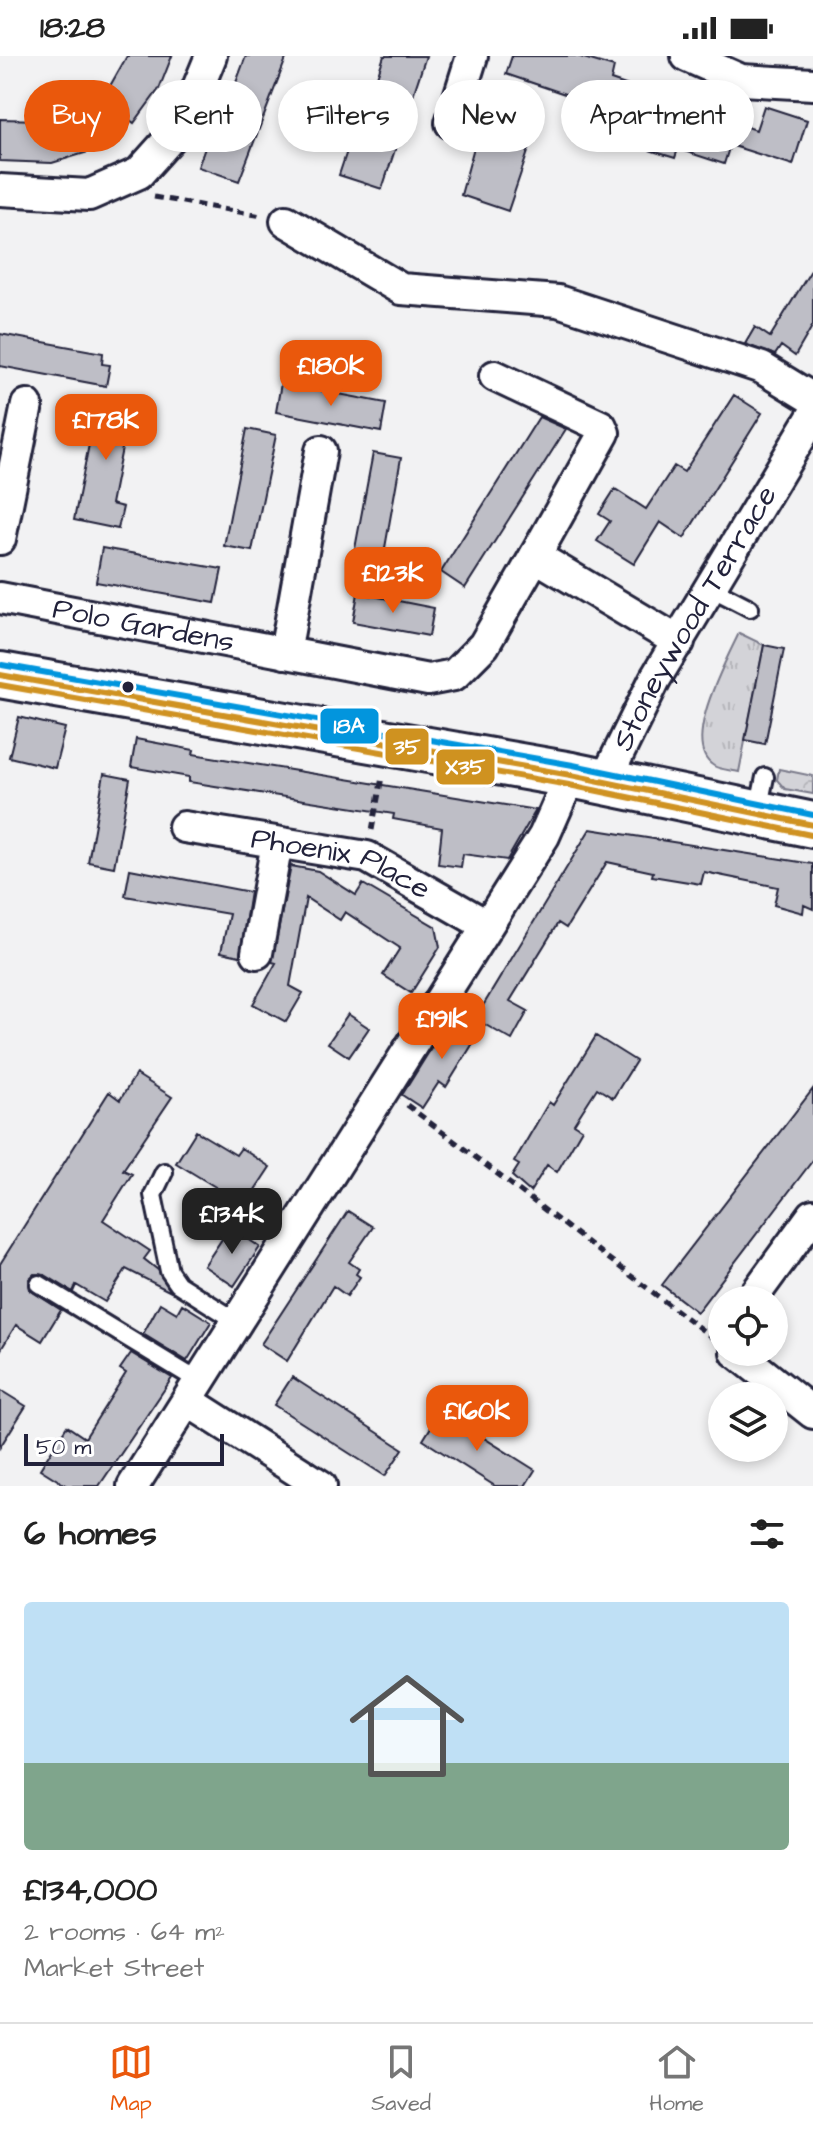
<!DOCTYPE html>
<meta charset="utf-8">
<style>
body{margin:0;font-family:"Architects Daughter",sans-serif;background:#f2f2f2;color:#222;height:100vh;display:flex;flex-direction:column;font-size:30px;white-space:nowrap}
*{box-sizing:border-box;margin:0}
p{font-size:26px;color:#767676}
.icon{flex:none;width:44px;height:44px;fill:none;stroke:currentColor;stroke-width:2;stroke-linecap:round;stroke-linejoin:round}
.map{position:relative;height:1430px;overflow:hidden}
.sheet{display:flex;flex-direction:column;background:#fff;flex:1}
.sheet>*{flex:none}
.banner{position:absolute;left:24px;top:24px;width:766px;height:72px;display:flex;gap:16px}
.controls{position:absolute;left:708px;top:1230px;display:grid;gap:16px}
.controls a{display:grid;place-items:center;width:80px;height:80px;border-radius:50%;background:#fff;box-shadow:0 4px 12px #0003;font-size:40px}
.scale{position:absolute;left:24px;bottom:20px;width:200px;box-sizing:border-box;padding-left:8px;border:4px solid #22223b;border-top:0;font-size:22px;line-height:28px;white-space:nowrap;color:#22223b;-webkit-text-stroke:6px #fff;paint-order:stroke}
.price{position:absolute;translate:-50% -68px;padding:0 18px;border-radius:16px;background:#ea580c;color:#fff;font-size:26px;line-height:52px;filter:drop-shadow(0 2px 4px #0008)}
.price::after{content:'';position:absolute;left:50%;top:48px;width:24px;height:18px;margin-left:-12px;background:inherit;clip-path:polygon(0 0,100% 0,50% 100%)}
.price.active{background:#222;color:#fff}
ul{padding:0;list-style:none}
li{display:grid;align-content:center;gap:16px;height:424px;padding:0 24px}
li span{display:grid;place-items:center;height:248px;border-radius:8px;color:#555}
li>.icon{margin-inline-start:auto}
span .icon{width:144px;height:144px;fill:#fffc;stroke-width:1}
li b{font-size:34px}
h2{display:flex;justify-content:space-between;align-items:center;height:96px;padding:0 24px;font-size:34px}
.tag{padding:0 28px;border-radius:36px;background:#fff;box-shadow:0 4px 12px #0003;font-size:28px;line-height:72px}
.tag.active{background:#ea580c;color:#fff}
.status{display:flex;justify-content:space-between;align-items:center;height:56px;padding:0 40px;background:#fff;direction:ltr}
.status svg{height:22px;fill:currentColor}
.tab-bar{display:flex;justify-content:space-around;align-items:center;height:112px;border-top:2px solid #e0e0e0;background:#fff;font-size:22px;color:#767676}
.tab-bar a{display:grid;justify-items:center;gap:4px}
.tab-bar .active{color:#ea580c}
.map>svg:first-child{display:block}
.grass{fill:url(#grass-tufts);stroke:#7a7a8a;stroke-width:2}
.forest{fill:url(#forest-crowns);stroke:#7a7a8a;stroke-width:2}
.building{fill:#bebec6;stroke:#22223b;stroke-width:2}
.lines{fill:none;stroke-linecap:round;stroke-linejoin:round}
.service-casing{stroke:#22223b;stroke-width:22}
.minor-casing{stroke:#22223b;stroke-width:36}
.primary-casing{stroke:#22223b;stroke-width:50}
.path{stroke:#22223b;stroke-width:5;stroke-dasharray:8 6;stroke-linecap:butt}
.service{stroke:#fff;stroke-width:16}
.minor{stroke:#fff;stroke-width:30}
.primary{stroke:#fff;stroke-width:44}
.bus-1-casing{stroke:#fff;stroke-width:12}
.bus-2-casing{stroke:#fff;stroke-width:12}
.bus-3-casing{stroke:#fff;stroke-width:12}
.bus-1{stroke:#cf9220;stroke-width:6}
.bus-2{stroke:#cf9220;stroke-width:6}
.bus-3{stroke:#0295dd;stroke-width:6}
.bus-dot{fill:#22223b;stroke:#fff;stroke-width:3}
.labels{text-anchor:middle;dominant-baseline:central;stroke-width:7;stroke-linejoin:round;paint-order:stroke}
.street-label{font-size:30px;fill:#22223b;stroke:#fff}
.line-badge{stroke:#fff;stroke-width:3}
.badge-label{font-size:22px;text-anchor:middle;font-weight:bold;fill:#fff}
</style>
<div class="status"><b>18:28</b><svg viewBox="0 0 49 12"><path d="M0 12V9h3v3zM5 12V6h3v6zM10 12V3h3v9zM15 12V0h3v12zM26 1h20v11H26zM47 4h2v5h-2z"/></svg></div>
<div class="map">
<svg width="813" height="1430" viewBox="0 0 813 1430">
<defs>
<pattern id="grass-tufts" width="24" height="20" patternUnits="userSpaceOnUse" patternTransform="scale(2)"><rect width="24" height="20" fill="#d3d3d8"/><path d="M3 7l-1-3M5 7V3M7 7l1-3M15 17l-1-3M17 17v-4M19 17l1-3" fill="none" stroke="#b5b5ba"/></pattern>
<pattern id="forest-crowns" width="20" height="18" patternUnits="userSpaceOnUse" patternTransform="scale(2)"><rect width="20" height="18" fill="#d3d3d8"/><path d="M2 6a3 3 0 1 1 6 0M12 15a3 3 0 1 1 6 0" fill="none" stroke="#b5b5ba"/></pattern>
</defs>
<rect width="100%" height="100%" fill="#f2f2f3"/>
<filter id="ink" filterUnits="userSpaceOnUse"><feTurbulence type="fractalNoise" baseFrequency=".0125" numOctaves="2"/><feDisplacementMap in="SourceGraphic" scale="16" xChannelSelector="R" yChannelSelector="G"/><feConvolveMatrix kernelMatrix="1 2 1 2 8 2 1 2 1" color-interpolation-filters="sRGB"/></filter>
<g filter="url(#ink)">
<path class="grass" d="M739,577L764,589L739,716C731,714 720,714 714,710C679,690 726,605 739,577Z"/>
<path class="forest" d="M779,713L813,720V738L785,733L777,724Z"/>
<path class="building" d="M127,0H172L159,33L134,67L102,44Z
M246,0H287L239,125L198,111L213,70L219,72Z
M384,0H426L382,133L339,119L357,65L343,61L352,33L371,39Z
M512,0H577L614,11L611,24L756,74L764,50L807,64L793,109L730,89L724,108L678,93L675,102L604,80L612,54L506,18Z
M101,50L111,89L52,107L0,105V63L42,64Z
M487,69L532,84L508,155L461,139L477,80L482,82Z
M813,211V269L795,300L781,290L775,299L745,288L755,271L770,281Z
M0,278L103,297L102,308L110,309L106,330L0,310Z
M281,327L386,347L381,376L276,356Z
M734,339L762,357L684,482L660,466L634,508L597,485L610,465L599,458L615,433L646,453L674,410L684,416Z
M98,343L146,352L141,380L125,377L111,448L123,451L118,473L74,464Z
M539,361L566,373L465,532L441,516Z
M247,373L276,379L252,495L224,490Z
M373,397L401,402L380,520L351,514Z
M102,492L222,513L215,547L96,526Z
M358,537L434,552L429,580L353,566Z
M764,589L784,593L765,688L745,684Z
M19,661L65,672L55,712L9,701Z
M136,683L194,694L193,698L536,754L507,804L463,798L461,811L438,808L442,772L393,763L394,758L189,726V721L131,711Z
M104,718L130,723L114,811L88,806Z
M590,773L813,808V853L804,849L803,857L774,849L778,831L704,816L701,828L652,820L653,816L607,806L566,872L558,867L510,945L528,955L512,984L475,963Z
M291,810L318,815L356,839L363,828L436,871L440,891L411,937L383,919L400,892L345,856L340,864L306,842L290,930L303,937L286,966L253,948L276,907L272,906Z
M130,813L250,836L240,900L221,896L229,858L125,840Z
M348,958L369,972L349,1001L328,987Z
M452,959L480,976L446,1031L439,1026L422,1052L402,1039Z
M596,980L636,1005L613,1042L597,1032L574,1068L582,1073L557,1116L547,1109L530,1136L512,1120L519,1109L514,1106L549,1046L553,1049Z
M136,1018L172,1041L123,1114L132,1118L103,1164L150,1195L144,1203L158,1214L171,1236L126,1213L105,1246L76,1229L73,1236L45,1219L34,1218L29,1223L30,1234L61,1254L42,1285L16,1269L0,1295V1208L109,1036L120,1044Z
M813,1033V1104L697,1256L662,1229Z
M196,1075L236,1099L241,1092L270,1111L245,1149L176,1107Z
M348,1155L373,1171L349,1206L359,1213L356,1218L360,1221L347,1240L333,1230L287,1305L261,1288Z
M230,1171L260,1191L234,1230L204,1210Z
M160,1247L177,1257L182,1248L211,1266L187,1305L143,1278Z
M131,1297L172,1322L99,1430H67L40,1413L67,1370L85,1382L126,1317L120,1313Z
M292,1321L403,1393L385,1420L274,1349Z
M0,1334L26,1350L0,1391Z
M441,1355L535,1414L525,1430H495L423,1384Z"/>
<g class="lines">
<defs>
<path id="service" d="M711,532L750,552
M758,755L765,721
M164,1116L153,1139L169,1215L178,1228L238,1266
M39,1228L200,1326"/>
<g id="minor">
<path d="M687,0L741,24L813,28"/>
<path d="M451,67L472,0"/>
<path d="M0,134L89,139L139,117L183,68L211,0"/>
<path d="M286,165L401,233L558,245L762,312L813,343"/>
<path d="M495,320L601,370L604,377L535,500"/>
<path d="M0,483L27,349"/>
<path id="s1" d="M0,542L428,624L454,619L484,589L535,500L679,586"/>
<path d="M285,597L321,395"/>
<path id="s2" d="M605,725L655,623L813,360"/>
<path id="s3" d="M184,771L367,801L486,869"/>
<path d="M257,897L277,787"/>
<path d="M751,1244L813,1159"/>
<path d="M736,1296L813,1357"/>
<path d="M188,1345L321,1430"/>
<path d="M133,1430L544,780L571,719"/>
</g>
<path id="primary" d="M0,619L571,719L813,769"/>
</defs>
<use href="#service" class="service-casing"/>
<use href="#minor" class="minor-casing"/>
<use href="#primary" class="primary-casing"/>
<path class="path" d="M154,141L262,160
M372,774L382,721
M407,1049L714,1283"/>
<use href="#service" class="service"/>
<use href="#minor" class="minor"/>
<use href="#primary" class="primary"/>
<defs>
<path id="bus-1" d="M0,619L571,719L813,769"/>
<path id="bus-2" d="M0,629L569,729L811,779"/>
<path id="bus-3" d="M2,609L573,709L813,759"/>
</defs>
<use href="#bus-1" class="bus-1-casing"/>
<use href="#bus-2" class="bus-2-casing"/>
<use href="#bus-3" class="bus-3-casing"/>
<use href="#bus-1" class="bus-1"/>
<use href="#bus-2" class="bus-2"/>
<use href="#bus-3" class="bus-3"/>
</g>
</g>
<circle class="bus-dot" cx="128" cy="631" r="7"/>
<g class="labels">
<g class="street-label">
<text stroke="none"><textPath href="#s2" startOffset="186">Stoneywood Terrace</textPath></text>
<text stroke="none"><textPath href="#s1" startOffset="146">Polo Gardens</textPath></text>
<text stroke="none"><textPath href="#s3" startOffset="162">Phoenix Place</textPath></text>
</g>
</g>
<g class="line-badge">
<rect x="319" y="651" width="61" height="38" rx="8" fill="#0295dd"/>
<rect x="384" y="671" width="46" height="39" rx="8" fill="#cf9220"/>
<rect x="435" y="692" width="61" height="38" rx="8" fill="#cf9220"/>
</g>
<g class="badge-label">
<text x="349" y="677">18A</text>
<text x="407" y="698">35</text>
<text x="465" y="718">X35</text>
</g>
</svg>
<div class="controls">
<a><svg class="icon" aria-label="locate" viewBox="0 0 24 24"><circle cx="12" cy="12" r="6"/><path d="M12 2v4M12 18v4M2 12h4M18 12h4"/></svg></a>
<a><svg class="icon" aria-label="layers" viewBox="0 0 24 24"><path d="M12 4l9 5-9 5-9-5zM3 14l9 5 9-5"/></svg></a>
</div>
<div class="scale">50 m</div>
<b class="price" style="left:331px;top:352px">£180K</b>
<b class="price" style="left:106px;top:406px">£178K</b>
<b class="price" style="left:393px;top:559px">£123K</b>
<b class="price" style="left:442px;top:1005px">£191K</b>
<b class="price active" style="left:232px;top:1200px">£134K</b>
<b class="price" style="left:477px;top:1397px">£160K</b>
<div class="banner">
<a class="tag active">Buy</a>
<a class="tag">Rent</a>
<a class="tag">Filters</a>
<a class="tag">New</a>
<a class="tag">Apartment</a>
</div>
</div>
<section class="sheet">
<h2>6 homes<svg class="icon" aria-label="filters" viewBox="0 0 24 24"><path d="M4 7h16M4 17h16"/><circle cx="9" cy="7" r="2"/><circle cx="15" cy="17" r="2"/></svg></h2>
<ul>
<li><span style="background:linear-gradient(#bfe0f5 65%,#7fa58c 0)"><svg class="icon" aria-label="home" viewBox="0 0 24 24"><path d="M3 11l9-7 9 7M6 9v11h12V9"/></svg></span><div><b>£134,000</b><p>2 rooms · 64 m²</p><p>Market Street</p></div></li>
</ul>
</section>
<nav class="tab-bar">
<a class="active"><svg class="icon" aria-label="map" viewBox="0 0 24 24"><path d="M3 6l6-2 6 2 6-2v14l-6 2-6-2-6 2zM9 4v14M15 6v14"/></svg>Map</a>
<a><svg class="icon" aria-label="saved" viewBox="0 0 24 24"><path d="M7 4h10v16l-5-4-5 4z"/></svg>Saved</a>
<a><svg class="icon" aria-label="home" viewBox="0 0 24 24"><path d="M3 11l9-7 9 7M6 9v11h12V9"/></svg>Home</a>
</nav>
